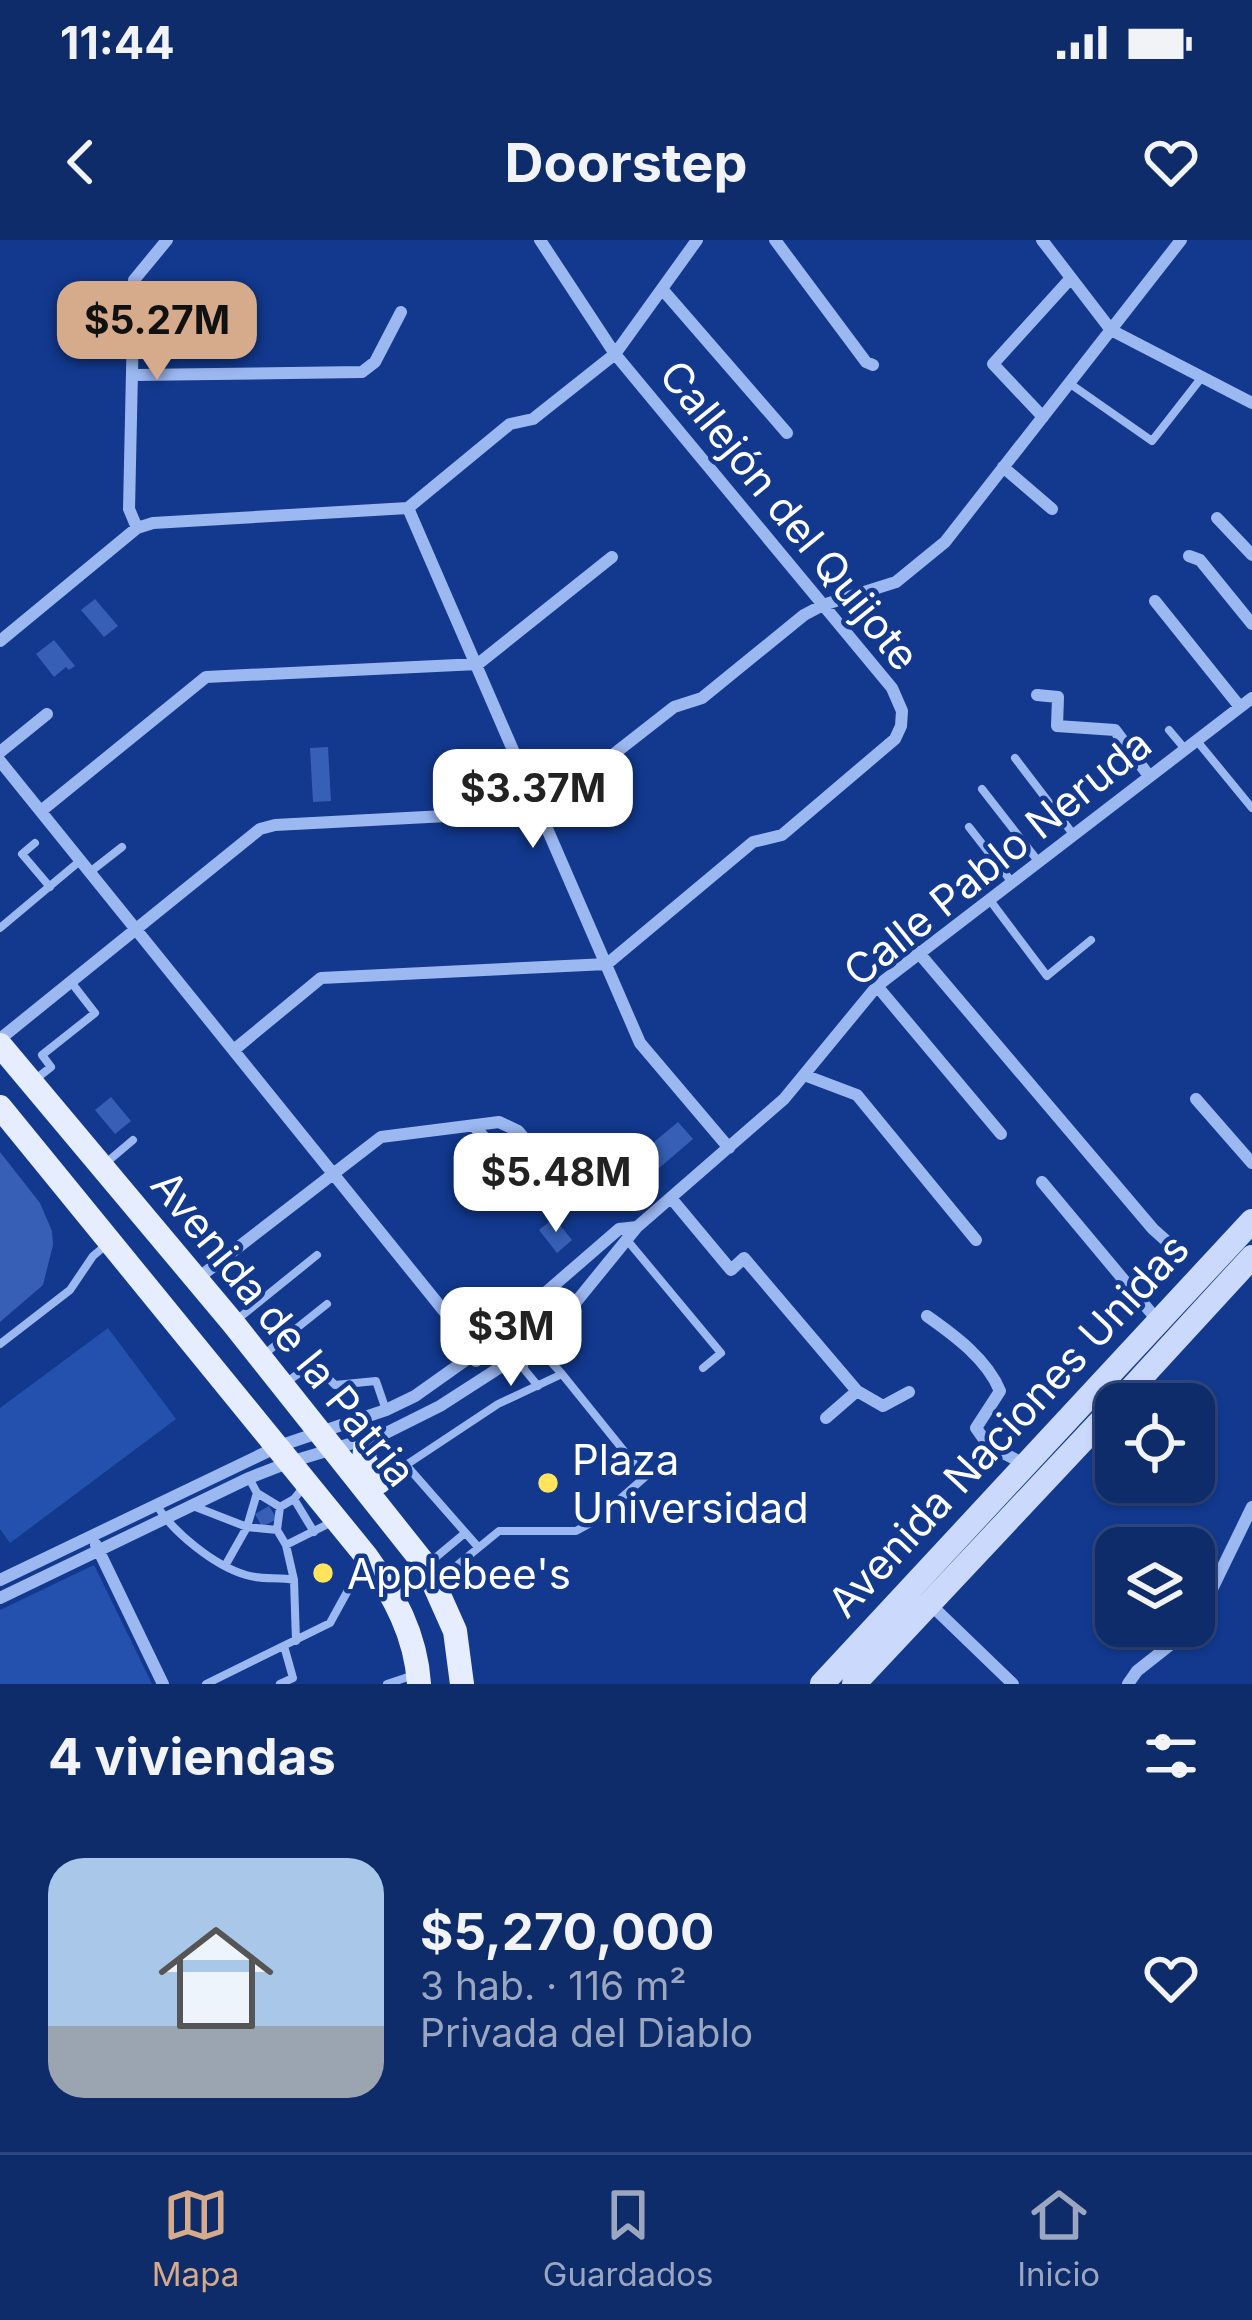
<!DOCTYPE html>
<html lang="es">
<meta charset="utf-8">
<style>
body{margin:0;font-family:Inter,sans-serif;background:#173370;color:#f1f3f6;height:100vh;display:flex;flex-direction:column;font-size:45px;white-space:nowrap}
*{box-sizing:border-box;margin:0}
p{font-size:39px;color:#9ba7c1}
.icon{flex:none;width:66px;height:66px;fill:none;stroke:currentColor;stroke-width:2;stroke-linecap:round;stroke-linejoin:round}
.map{position:relative;height:1444px;overflow:hidden}
.side{display:flex;flex-direction:column;background:#0e2b6a;flex:1}
.side>*{flex:none}
.controls{position:absolute;left:1095px;top:1143px;display:grid;gap:24px}
.controls a{display:grid;place-items:center;width:120px;height:120px;border-radius:24px;background:#0e2b6a;box-shadow:0 3px 9px #0004,0 0 0 3px #2e477e;font-size:60px}
.price{position:absolute;translate:-50% -102px;padding:0 27px;border-radius:24px;background:#fff;color:#222;font-size:39px;line-height:78px;filter:drop-shadow(0 3px 6px #0008)}
.price::after{content:'';position:absolute;left:50%;top:72px;width:36px;height:27px;margin-left:-18px;background:inherit;clip-path:polygon(0 0,100% 0,50% 100%)}
.price.active{background:#d6ab8b;color:#111}
ul{padding:0;list-style:none}
li{display:flex;align-items:center;gap:36px;height:300px;padding:0 48px}
li span{display:grid;place-items:center;flex:none;width:336px;height:240px;border-radius:36px;color:#555}
li>.icon{margin-inline-start:auto}
span .icon{width:144px;height:144px;fill:#fffc;stroke-width:1}
li b{font-size:51px}
h2{display:flex;justify-content:space-between;align-items:center;height:144px;padding:0 48px;font-size:51px}
.status{display:flex;justify-content:space-between;align-items:center;height:84px;padding:0 60px;background:#0e2b6a;direction:ltr}
.status svg{height:33px;fill:currentColor}
header{display:flex;justify-content:space-between;align-items:center;height:156px;padding:0 48px;background:#0e2b6a;font-size:54px;font-weight:700}
.tab-bar{display:flex;justify-content:space-around;align-items:center;height:168px;border-top:3px solid #2e477e;background:#0e2b6a;font-size:33px;color:#9ba7c1}
.tab-bar a{display:grid;justify-items:center;gap:6px}
.tab-bar .active{color:#d6ab8b}
.map>svg:first-child{display:block}
.green{fill:#2451ad}
.building{fill:#365fb5}
.lines{fill:none;stroke-linecap:round;stroke-linejoin:round}
.lane{stroke:#9cb8f1;stroke-width:8}
.street{stroke:#9cb8f1;stroke-width:12}
.secondary{stroke:#cbdafc;stroke-width:24}
.primary{stroke:#e6edff;stroke-width:24}
.poi-dot{fill:#ffe45c;stroke:#12398e;stroke-width:4.5}
.labels{text-anchor:middle;dominant-baseline:central;stroke-width:9;stroke-linejoin:round;paint-order:stroke}
.street-label{font-size:42px;fill:#fff;stroke:#12398e}
.poi-label{font-size:42px;fill:#fff;stroke:#12398e;text-anchor:start}
</style>
<div class="status"><b>11:44</b><svg viewBox="0 0 49 12"><path d="M0 12V9h3v3zM5 12V6h3v6zM10 12V3h3v9zM15 12V0h3v12zM26 1h20v11H26zM47 4h2v5h-2z"/></svg></div>
<header><svg class="icon" aria-label="back" viewBox="0 0 24 24"><path d="M15 5l-7 7 7 7"/></svg>Doorstep<svg class="icon" aria-label="heart" viewBox="0 0 24 24"><path d="M12 20l-8-8c-3-5 5-10 8-4 3-6 11-1 8 4z"/></svg></header>
<div class="map">
<svg width="1252" height="1444" viewBox="0 0 1252 1444">
<rect width="100%" height="100%" fill="#12398e"/>
<path class="green" d="M108,1088L176,1179L10,1303L0,1289V1168Z
M94,1325L152,1444H0V1370Z"/>
<path class="building" d="M95,359L118,386L104,397L81,370Z
M54,400L75,426L69,430L66,427L54,437L36,414Z
M328,507L331,561L313,562L310,508Z
M111,857L131,881L115,894L95,870Z
M678,882L693,899L651,935L636,917Z
M0,912L40,963L52,991L53,1005L43,1045L0,1082Z
M554,978L572,1000L557,1013L539,990Z
M269,1266L277,1279L262,1287L255,1274Z"/>
<g class="lines">
<path class="lane" d="M1069,143L1152,201L1202,137
M1169,490L1185,509
M1197,501L1252,568
M1015,518L1073,594
M982,549L1038,621
M969,587L1011,641
M35,603L22,614L50,647
M90,632L122,607
M989,659L1047,736L1091,700
M0,688L81,620
M37,838L51,827L42,815L95,773L71,742
M107,922L133,900
M627,1000L721,1113L703,1128
M234,1082L317,1015
M0,1104L70,1050L93,1016L105,1006
M262,1116L327,1064
M284,1144L313,1123L335,1145L376,1141L386,1170
M538,1146L524,1129L525,1107L544,1114L562,1134
M257,1253L280,1267
M294,1259L314,1292
M156,1264C172,1292 215,1326 246,1335C261,1340 278,1337 294,1340
M193,1266L247,1287L277,1290
M286,1305L277,1290L280,1267L294,1259L302,1249
M429,1323L465,1293
M225,1326L247,1287L257,1253L249,1238
M439,1340L499,1291H576L596,1280L645,1237L562,1134L498,1164L406,1225L478,1307
M296,1401L294,1340L286,1305L334,1281
M206,1444L330,1383L363,1323
M280,1444L293,1438L284,1406
M387,1444L414,1435"/>
<path class="street" d="M775,0L866,122L873,125
M1042,0L1111,90L1252,163
M662,49L787,193
M133,135L362,132L375,122L401,72
M1043,177L993,124L1071,38
M1003,227L1052,269
M408,268L640,803L729,908
M1217,278L1252,315
M137,288L129,269L134,40L167,0
M1189,316L1200,320L1252,384
M1155,361L1240,467
M0,401L137,288L153,283L408,268L510,184L533,179L615,114L697,0
M1037,455L1058,457L1057,486L1115,490L1149,536
M0,512L47,474
M0,521L477,1112
M41,571L206,437L478,424L612,317
M918,712L1153,989L1172,1006
M877,746L1001,894
M0,799L260,589L275,585L541,571L674,467L702,458L804,375L823,365L896,342L945,302L1181,0
M235,809L321,738L607,724L753,602L782,595L895,499L901,486L902,471L892,448L615,114L540,0
M804,835L857,855L976,1000
M1196,859L1252,923
M1042,942L1158,1081
M671,958L731,1030L744,1018L857,1151L826,1178
M197,1039L381,897L499,882L518,891L524,898L525,911L514,923H506L475,887
M927,1076C954,1095 987,1119 1000,1151L976,1188L988,1205L1024,1224
M476,1121L501,1105L525,1107L530,1082L552,1051
M857,1151L883,1166L909,1152
M96,1305L163,1444
M0,1340L279,1206L386,1170L415,1156L477,1112L619,989L637,987
M0,1358L249,1238L290,1222L386,1193L440,1166L499,1128L576,1062L637,987L784,859L877,746L1252,458
M930,1364L1013,1444
M1194,1386L1252,1267
M1128,1444L1137,1431L1194,1386"/>
<path class="secondary" d="M1117,1164L1252,1017
M822,1444L1252,981
M854,1444L1116,1165"/>
<path class="primary" d="M0,805L233,1083L426,1326L455,1391L462,1444
M0,867L366,1316C394,1355 416,1395 419,1444
M366,1200L364,1220L379,1242"/>
</g>
<g class="poi-dot">
<circle cx="548" cy="1243" r="12"/>
<circle cx="323" cy="1333" r="12"/>
</g>
<g class="labels">
<g class="street-label">
<text transform="translate(790 275) rotate(51)">Callejón del Quijote</text>
<text transform="translate(997 617) rotate(-39)">Calle Pablo Neruda</text>
<text transform="translate(284 1088) rotate(51)">Avenida de la Patria</text>
<text transform="translate(1008 1185) rotate(-47)">Avenida Naciones Unidas</text>
</g>
<g class="poi-label">
<text x="572" y="1219">Plaza<tspan x="572" dy="48">Universidad</tspan></text>
<text x="347" y="1333">Applebee's</text>
</g>
</g>
</svg>
<div class="controls">
<a><svg class="icon" aria-label="locate" viewBox="0 0 24 24"><circle cx="12" cy="12" r="6"/><path d="M12 2v4M12 18v4M2 12h4M18 12h4"/></svg></a>
<a><svg class="icon" aria-label="layers" viewBox="0 0 24 24"><path d="M12 4l9 5-9 5-9-5zM3 14l9 5 9-5"/></svg></a>
</div>
<b class="price active" style="left:157px;top:143px">$5.27M</b>
<b class="price" style="left:533px;top:611px">$3.37M</b>
<b class="price" style="left:556px;top:995px">$5.48M</b>
<b class="price" style="left:511px;top:1149px">$3M</b>
</div>
<section class="side">
<h2>4 viviendas<svg class="icon" aria-label="filters" viewBox="0 0 24 24"><path d="M4 7h16M4 17h16"/><circle cx="9" cy="7" r="2"/><circle cx="15" cy="17" r="2"/></svg></h2>
<ul>
<li><span style="background:linear-gradient(#a9c7e8 70%,#9aa5b1 0)"><svg class="icon" aria-label="home" viewBox="0 0 24 24"><path d="M3 11l9-7 9 7M6 9v11h12V9"/></svg></span><div><b>$5,270,000</b><p>3 hab. · 116 m²</p><p>Privada del Diablo</p></div><svg class="icon" aria-label="heart" viewBox="0 0 24 24"><path d="M12 20l-8-8c-3-5 5-10 8-4 3-6 11-1 8 4z"/></svg></li>
</ul>
</section>
<nav class="tab-bar">
<a class="active"><svg class="icon" aria-label="map" viewBox="0 0 24 24"><path d="M3 6l6-2 6 2 6-2v14l-6 2-6-2-6 2zM9 4v14M15 6v14"/></svg>Mapa</a>
<a><svg class="icon" aria-label="saved" viewBox="0 0 24 24"><path d="M7 4h10v16l-5-4-5 4z"/></svg>Guardados</a>
<a><svg class="icon" aria-label="home" viewBox="0 0 24 24"><path d="M3 11l9-7 9 7M6 9v11h12V9"/></svg>Inicio</a>
</nav>
